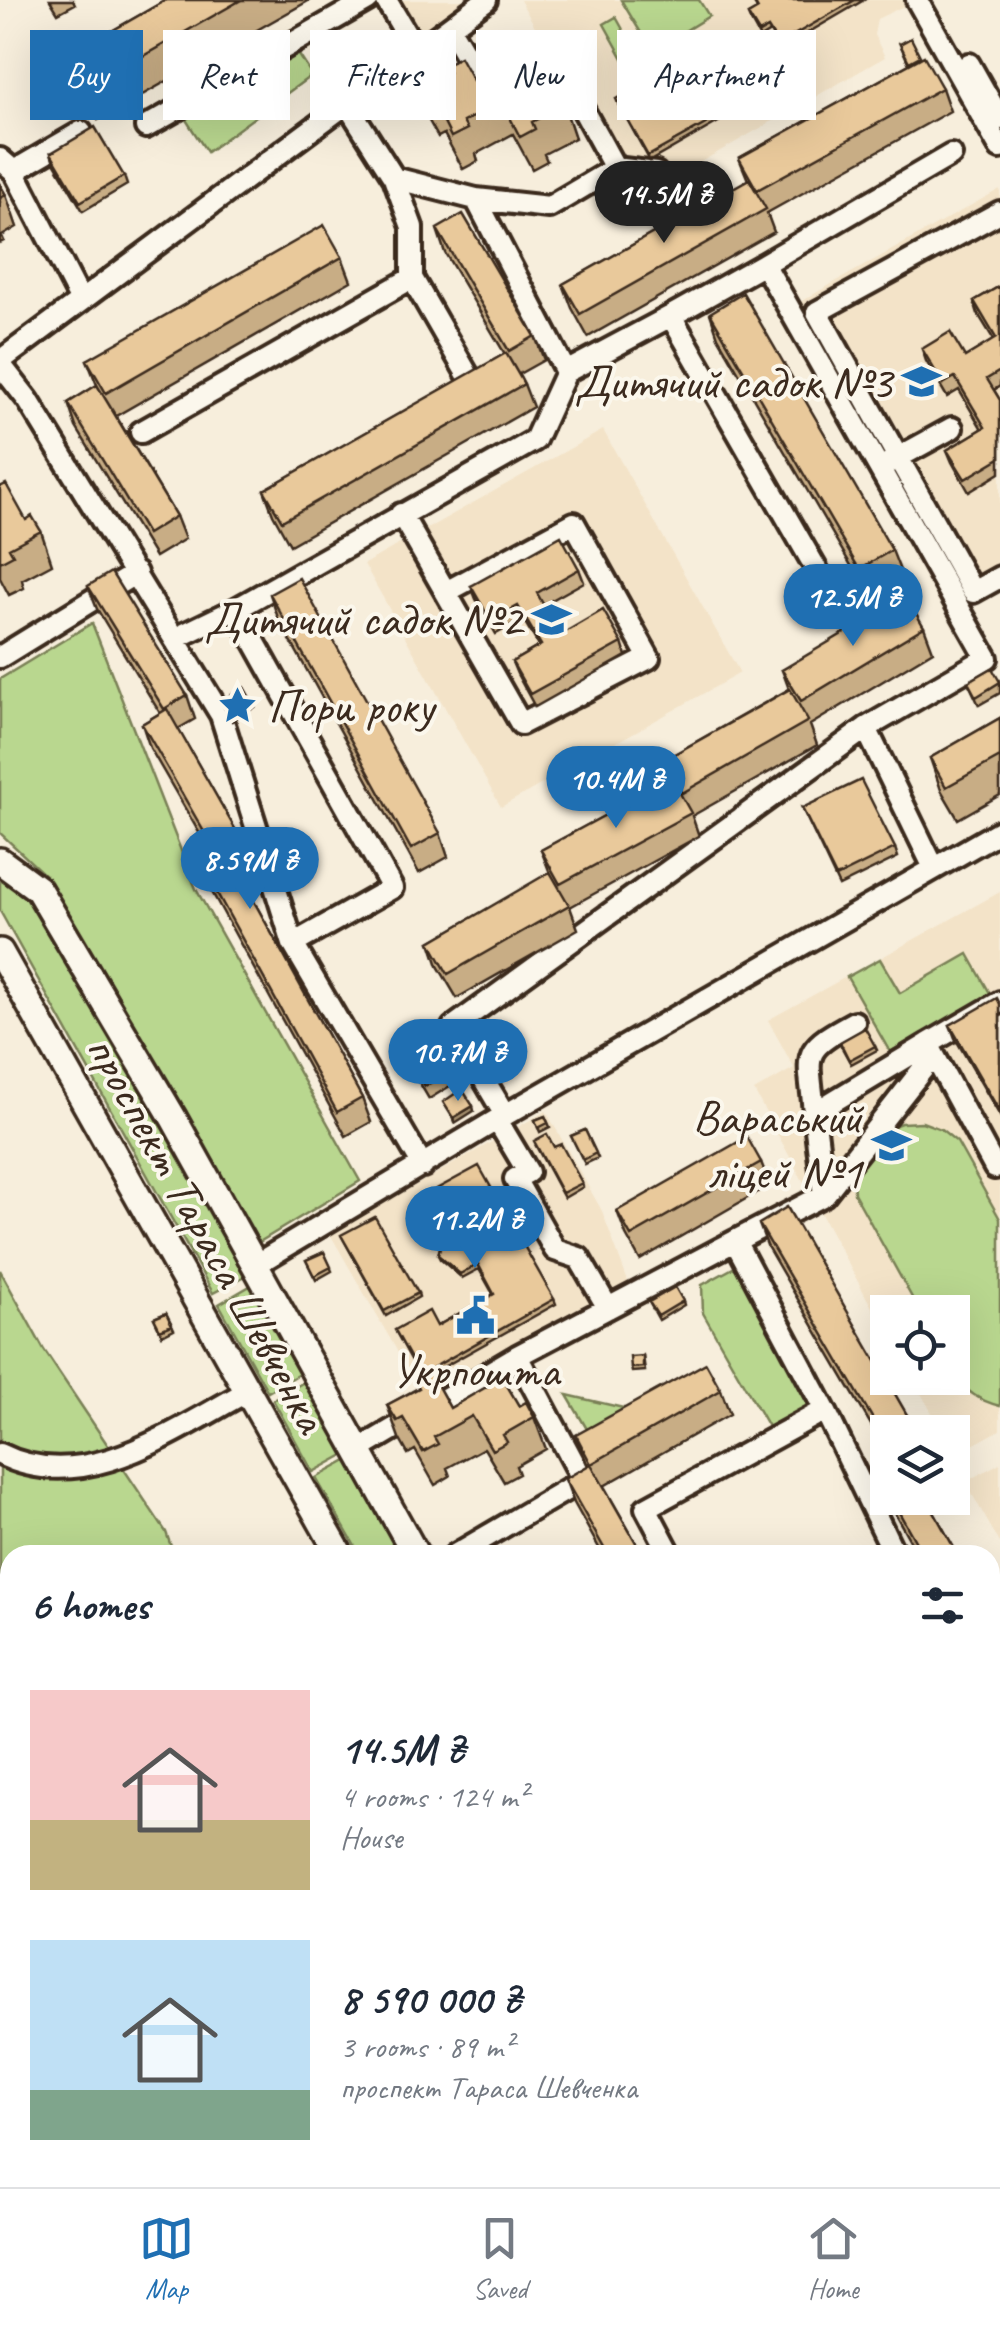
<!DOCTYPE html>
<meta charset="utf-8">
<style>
body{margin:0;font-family:Caveat,sans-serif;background:#f2f2f3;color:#1f2937;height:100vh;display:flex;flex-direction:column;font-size:38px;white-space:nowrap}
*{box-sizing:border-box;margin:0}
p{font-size:32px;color:#747a83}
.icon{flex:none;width:55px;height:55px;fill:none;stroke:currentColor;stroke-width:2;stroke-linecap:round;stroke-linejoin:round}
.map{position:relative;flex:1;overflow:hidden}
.drawer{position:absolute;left:0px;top:1545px;width:1000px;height:642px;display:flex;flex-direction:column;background:#fff;border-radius:30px 30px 0 0;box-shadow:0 10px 40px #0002}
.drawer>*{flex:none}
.top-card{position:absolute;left:30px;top:30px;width:940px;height:90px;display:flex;gap:20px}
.buttons{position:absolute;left:870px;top:1295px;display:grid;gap:20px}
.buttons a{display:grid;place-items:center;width:100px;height:100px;border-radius:0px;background:#fff;box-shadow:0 10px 40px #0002;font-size:50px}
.price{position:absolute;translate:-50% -85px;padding:0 22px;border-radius:35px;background:#1f6fb2;color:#fff;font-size:32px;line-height:65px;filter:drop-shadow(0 2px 5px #0008)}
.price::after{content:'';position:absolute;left:50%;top:60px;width:30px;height:22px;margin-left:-15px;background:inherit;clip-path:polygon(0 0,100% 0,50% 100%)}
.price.active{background:#222;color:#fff}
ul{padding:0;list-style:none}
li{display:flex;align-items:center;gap:30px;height:250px;padding:0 30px}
li span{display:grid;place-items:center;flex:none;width:280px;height:200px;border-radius:0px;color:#555}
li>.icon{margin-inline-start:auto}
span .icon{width:120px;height:120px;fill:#fffc;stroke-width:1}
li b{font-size:42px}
h2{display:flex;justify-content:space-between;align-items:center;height:120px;padding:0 30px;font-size:42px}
.tag{padding:0 35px;border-radius:0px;background:#fff;box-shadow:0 10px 40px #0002;font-size:35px;line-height:90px}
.tag.active{background:#1f6fb2;color:#fff}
.dock{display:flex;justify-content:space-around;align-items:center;height:140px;border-top:2px solid #e0e1e3;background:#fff;font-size:28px;color:#747a83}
.dock a{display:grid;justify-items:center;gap:5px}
.dock .active{color:#1f6fb2}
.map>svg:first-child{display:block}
.built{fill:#f3e3c8}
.green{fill:#b9d78f;stroke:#7a8056;stroke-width:2.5}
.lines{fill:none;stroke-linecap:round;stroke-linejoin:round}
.minor-casing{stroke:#3b2a1e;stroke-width:28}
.major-casing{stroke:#3b2a1e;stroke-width:32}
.minor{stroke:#fbf7ec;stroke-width:20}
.major{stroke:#fbf7ec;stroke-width:25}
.wall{fill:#c8ad85;stroke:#3b2a1e;stroke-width:2.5}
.shaded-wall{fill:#a38d6c;stroke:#3b2a1e;stroke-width:2.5}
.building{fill:#e9c99b;stroke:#3b2a1e;stroke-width:2.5}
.labels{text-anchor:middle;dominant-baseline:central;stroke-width:8;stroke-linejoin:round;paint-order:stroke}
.poi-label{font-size:48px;fill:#3b2a1e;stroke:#fbf7ec;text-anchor:end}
.street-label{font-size:48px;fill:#3b2a1e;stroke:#fbf7ec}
</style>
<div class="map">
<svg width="1000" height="2187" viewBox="0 0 1000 2187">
<rect width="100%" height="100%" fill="#f7eedc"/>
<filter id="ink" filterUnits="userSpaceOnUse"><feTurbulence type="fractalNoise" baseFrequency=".01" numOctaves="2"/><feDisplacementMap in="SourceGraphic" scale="20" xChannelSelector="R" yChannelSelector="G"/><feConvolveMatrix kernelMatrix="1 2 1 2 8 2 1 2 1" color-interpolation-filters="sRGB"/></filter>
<g filter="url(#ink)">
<path class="built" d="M386,0H486L417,52Z
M520,0H909L910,3L877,19L874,35L885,57L662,184L656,173L615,168Z
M1000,189V588L971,604L798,303Z
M603,430L740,673L501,807L364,564Z
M1000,892V1430L955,1455L952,1432H943L912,1378H952V1312H888L887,1335L754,1091L794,1068L768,1020Z
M546,1111L602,1211L633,1295L430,1408L330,1234Z
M1000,1463V1543L965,1482Z"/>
<path class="green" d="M621,0H699L709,16L652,51Z
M616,17L636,53L624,60L604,24Z
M292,44L312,75L207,152L179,109Z
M92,623L196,889L360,1181L256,1244L46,876L0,833V679Z
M0,873L41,908L245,1276L213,1293L0,911Z
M968,954L991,995L890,1052L847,977L880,959L900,993Z
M922,1122L941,1129L957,1142L1000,1219V1406C946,1392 953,1359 952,1312H920L854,1193L853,1174L882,1130L901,1123Z
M735,1267L813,1406L770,1430L703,1313L702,1285Z
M0,1270L44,1350L166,1532L174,1555H10V2178H181L167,2187H0Z
M250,1286L299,1374L268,1392L219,1304Z
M304,1382L344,1455L313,1472L273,1400Z
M567,1395L645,1413L594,1441Z
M347,1461L400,1555H360L316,1478Z
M223,2178H314L322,2187H224Z
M336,2178C354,2178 407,2182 417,2178H516L499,2187H337Z"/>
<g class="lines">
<defs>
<path id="minor" d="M386,0L417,52
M917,0L1000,148
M450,28L491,98
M969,64L1000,119
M347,104L394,178L476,199L566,372L671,316
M581,106L615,168
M146,127L368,0
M0,159L14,171L81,301
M14,171L81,132
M476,199L549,207L615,168L656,173
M1000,212L817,312L973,592L1000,577
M764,264L951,155
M412,278L470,379
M0,361L486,0
M0,364L28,400L221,715L293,944L423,1166
M141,432L412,278V227L394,178
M890,462L952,428
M401,514L521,724L649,658L574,523L446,592
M236,609L392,888L293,944
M176,638L236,609L535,440L566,372
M0,657L136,573
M866,728L934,868
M1000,1002L928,1044L995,1168L1000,1165
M814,1113C809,1053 798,1052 854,1022
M505,1115L453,1027L866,728L987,658L764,264L671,316L841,612
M497,1120L528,1172L515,1179L555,1250L579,1258L608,1308
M824,1195L814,1113L928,1044
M735,1241L824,1195L933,1056
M255,1265L505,1115L1000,831
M825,1410L895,1555
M358,1450L517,1356L735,1241L825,1410L646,1508L671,1555
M0,1454C84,1497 175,1430 248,1391
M455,1555L583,1480L517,1356
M990,1639L1000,1634
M990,1778L1000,1774
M990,1908L1000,1904
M990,2014L1000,2008"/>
<path id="major" d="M0,861L38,889L174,1119L416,1555
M0,952L340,1555
M687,2178L692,2187
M763,2178L769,2187"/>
</defs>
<use href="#minor" class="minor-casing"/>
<use href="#major" class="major-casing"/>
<use href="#minor" class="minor"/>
<use href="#major" class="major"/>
</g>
<path class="wall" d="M50,0H73L75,4L58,13Z
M166,0H310L98,120L80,88L68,56Z
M752,0H864L780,49L770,32L760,38L750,20L748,15L758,10Z
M900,44L920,57L942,88L950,111L767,213L774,232L588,337L572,308L563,284L748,180L739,158L909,64Z
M514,50L532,57L530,58L549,94L564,105L575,138L544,154L547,161L532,169L513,134L476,154L478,161L463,169L444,134L438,137L429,121L417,89L448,73L445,65L480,93L518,73L515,65L520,62Z
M618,103L718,117L720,121L650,161Z
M51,153L124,176L127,185L83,211L54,162Z
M601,179L634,180L637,188L612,202Z
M0,185L6,195L17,227L2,236L4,241L0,243Z
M437,229L535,336L544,360L519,374L524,384L533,407L290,545L273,514L264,490L505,354L445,253Z
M342,257L351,281L116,416L176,516L185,539L155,557L76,427L68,403L97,385L87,360Z
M1000,286V386L994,390L1000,400V473L969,492L952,462L947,450L982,429L959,390L947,397L926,361L922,349L965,357L994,340L978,314L974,301Z
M710,313L892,550L901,573L867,593L718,337Z
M0,487L26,520L41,531L52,564L22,580L24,588L9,595L0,578Z
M579,569L584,582L543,605L560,635L622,643L626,656L535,707L517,674L512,662L539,646L523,619L496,634L476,599L471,586Z
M88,586L187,695L195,719L178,729L239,836L248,859L235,867L362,1098L371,1122L346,1136L207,883L199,860L211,853L150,748L142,724L160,713L97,609Z
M270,594L440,833L448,857L419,873L278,618Z
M924,627L933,651L810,725L817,745L692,816L699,836L570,907L578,929L457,998L438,966L430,942L550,873L541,850L671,780L664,760L789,689L782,670Z
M1000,680V693L979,705L968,682Z
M221,701L253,703L255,707L232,721Z
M1000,718V795L958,819L941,790L930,758Z
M802,808L895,848L898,857L839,886Z
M1000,1004V1116L955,1038L950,1025Z
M400,1045L454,1069L458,1081L429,1099L405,1058Z
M841,1046H875L877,1050L851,1064Z
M545,1116L550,1127L540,1132L535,1120Z
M585,1130L598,1158L585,1164L571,1136Z
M536,1146L554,1147L582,1183L583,1187L564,1198Z
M761,1162L770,1185L640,1260L626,1235L617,1211Z
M759,1224L888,1432V1454L768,1248Z
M341,1235L418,1293L419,1297L386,1316Z
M442,1241L554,1299L556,1304L431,1374L450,1408L487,1387L484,1378L534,1417L546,1449L516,1466L519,1474L504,1482L484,1448L447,1468L450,1476L435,1485L415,1450L408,1454L399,1438L387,1405L418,1388L415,1381L421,1377L397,1334L437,1326L493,1294L479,1269L462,1278L440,1259L438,1255Z
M324,1252L332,1271L316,1280L306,1260Z
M683,1301L684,1305L659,1320L649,1302Z
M166,1313L174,1329L162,1335L154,1318Z
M643,1356L645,1371L632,1372L631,1368Z
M721,1390L730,1414L604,1486L643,1555H603L574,1503L565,1479L588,1466L576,1435Z
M888,1472V1498H926L958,1555H918L888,1501L879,1477Z
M990,1680H1000V1741L990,1747Z
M990,2058L998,2074L990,2079Z
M854,2178H927L917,2183L919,2187H858Z"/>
<path class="shaded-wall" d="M473,1106L474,1111L455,1123L453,1118Z"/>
<path class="building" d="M166,0H241L87,88L68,56Z
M753,0H855L778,44L768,28L759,33L748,15L758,9Z
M911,38L920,56L909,62L900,44Z
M524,43L530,53L520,60L514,50Z
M924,56L942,88L757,190L739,158Z
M460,57L480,93L519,73L515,65L529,57L549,94L556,90L564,105L532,122L535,129L520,137L502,102L463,122L467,129L451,137L433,101L426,105L417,89L449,72L445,65Z
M686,60L718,117L648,156L616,99Z
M95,127L124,176L80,202L51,153Z
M626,165L634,180L609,194L601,179Z
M749,179L766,209L580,314L563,284Z
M0,185L6,195L0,198Z
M463,214L535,336L509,351L437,229Z
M324,225L342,257L106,393L87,360Z
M1000,286V371L987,379L1000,400V458L965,479L947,450L985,427L955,377L943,384L922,349L950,332L965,357L996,338L974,301Z
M743,293L892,550L859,569L710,313Z
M506,353L524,384L282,521L264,490Z
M97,385L176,516L147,534L68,403Z
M6,484L26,520L32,516L41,531L9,548L13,555L0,562V487Z
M561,536L579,569L537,593L560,635L603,610L622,643L530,694L512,662L541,645L518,606L491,621L471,586Z
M111,572L187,695L164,709L88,586Z
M299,578L440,833L411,849L270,594Z
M906,596L924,627L801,701L782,670Z
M992,668L1000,682L976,697L968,682Z
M244,687L253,703L230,717L221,701Z
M790,689L808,721L682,793L664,760Z
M167,709L239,836L223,845L362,1098L337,1112L199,860L215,851L142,724Z
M1000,718V757L946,787L930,758Z
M672,779L691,813L560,884L541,850Z
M861,780L895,848L836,877L802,808Z
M550,872L569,905L448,974L430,942Z
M997,998L1000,1004V1112L950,1025Z
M429,1028L454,1069L425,1086L400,1045Z
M865,1028L875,1046L849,1060L840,1042Z
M462,1089L473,1106L453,1118L443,1102Z
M545,1116L548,1123L538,1128L535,1120Z
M585,1130L596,1153L583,1160L571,1136Z
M547,1134L554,1147L561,1144L582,1183L562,1193L534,1141Z
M747,1137L761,1162L631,1236L617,1211Z
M479,1166L554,1299L420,1375L395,1330L429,1311L437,1326L494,1294L478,1264L460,1274L438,1255L442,1240L420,1198Z
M787,1207L917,1432H888V1445L759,1224Z
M375,1217L418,1293L384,1311L341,1235Z
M324,1252L331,1267L314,1276L306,1260Z
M675,1287L683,1301L658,1316L649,1302Z
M166,1313L172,1325L160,1330L154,1318Z
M643,1356V1367L631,1368L630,1357Z
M706,1363L721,1390L591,1464L576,1435Z
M498,1370L519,1406L526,1402L534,1417L503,1435L507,1442L492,1450L472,1416L434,1437L438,1444L423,1452L403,1418L397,1421L387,1405L419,1388L415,1381L430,1372L450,1408L488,1386L484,1378Z
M591,1464L643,1555H608L565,1479Z
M888,1472V1491L879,1477Z
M891,1498H926L958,1555H923Z
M997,1675L1000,1680V1712L990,1718V1680Z
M1000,1907V1921L994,1911Z
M990,2058L997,2070L990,2074Z
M1000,2132V2187H958L953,2178L950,2180L948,2178H990V2138Z
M507,2178H588L594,2187H490Z
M602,2178H643L649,2187H607Z
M864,2178H914L919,2187H869Z"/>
</g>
<defs>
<symbol id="school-bare" viewBox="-9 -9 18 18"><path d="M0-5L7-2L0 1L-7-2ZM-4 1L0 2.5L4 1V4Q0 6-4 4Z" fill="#1f6fb2" stroke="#fbf7ec" stroke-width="2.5" paint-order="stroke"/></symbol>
<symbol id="sight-bare" viewBox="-9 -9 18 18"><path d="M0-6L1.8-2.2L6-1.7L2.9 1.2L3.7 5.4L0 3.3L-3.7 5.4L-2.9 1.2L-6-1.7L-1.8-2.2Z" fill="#1f6fb2" stroke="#fbf7ec" stroke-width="2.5" paint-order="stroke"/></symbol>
<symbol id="civic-bare" viewBox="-9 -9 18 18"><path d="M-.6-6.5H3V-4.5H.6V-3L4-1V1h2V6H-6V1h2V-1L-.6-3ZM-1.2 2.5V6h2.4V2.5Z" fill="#1f6fb2" stroke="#fbf7ec" stroke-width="2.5" paint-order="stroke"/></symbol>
</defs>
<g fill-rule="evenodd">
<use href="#school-bare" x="894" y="354" width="55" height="55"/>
<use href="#school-bare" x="524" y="592" width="55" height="55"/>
<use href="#sight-bare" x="210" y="678" width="55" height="55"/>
<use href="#school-bare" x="864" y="1118" width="55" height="55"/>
<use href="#civic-bare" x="448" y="1288" width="55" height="55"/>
</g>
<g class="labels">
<g class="poi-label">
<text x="892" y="382">Дитячий садок №3</text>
<text x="522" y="619">Дитячий садок №2</text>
<text x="268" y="706" text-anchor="start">Пори року</text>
<text x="862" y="1117">Вараський<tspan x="862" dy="55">ліцей №1</tspan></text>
<text x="475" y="1370" text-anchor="middle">Укрпошта</text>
</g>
<g class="street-label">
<text transform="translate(207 1233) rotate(61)">проспект Тараса Шевченка</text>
</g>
</g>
</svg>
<div class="buttons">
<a><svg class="icon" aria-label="locate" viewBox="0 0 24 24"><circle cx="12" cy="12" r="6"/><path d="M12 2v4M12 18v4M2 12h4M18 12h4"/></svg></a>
<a><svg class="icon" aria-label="layers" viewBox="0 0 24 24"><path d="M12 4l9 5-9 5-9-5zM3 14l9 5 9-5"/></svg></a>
</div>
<b class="price active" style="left:664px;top:246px">14.5M ₴</b>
<b class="price" style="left:853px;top:649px">12.5M ₴</b>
<b class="price" style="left:616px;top:831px">10.4M ₴</b>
<b class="price" style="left:250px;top:912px">8.59M ₴</b>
<b class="price" style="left:458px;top:1104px">10.7M ₴</b>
<b class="price" style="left:475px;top:1271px">11.2M ₴</b>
<div class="top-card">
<a class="tag active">Buy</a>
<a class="tag">Rent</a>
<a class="tag">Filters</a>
<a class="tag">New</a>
<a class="tag">Apartment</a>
</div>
<section class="drawer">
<h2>6 homes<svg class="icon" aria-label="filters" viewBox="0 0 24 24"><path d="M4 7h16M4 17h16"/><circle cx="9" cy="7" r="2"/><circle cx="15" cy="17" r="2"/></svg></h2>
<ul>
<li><span style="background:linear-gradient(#f6c9c9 65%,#c2b280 0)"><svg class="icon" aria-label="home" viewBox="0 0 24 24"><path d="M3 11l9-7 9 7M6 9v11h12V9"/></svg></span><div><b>14.5M ₴</b><p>4 rooms · 124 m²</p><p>House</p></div></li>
<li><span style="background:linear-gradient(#bfe0f5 75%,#7fa58c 0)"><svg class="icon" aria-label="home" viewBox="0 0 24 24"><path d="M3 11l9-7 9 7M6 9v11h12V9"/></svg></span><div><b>8 590 000 ₴</b><p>3 rooms · 89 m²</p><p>проспект Тараса Шевченка</p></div></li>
</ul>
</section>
</div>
<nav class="dock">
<a class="active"><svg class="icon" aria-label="map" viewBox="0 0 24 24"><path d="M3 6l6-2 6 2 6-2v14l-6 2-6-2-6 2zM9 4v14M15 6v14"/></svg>Map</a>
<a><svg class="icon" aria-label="saved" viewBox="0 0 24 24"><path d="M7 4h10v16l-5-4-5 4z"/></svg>Saved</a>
<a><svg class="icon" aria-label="home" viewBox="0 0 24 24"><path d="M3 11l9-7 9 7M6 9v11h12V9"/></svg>Home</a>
</nav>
